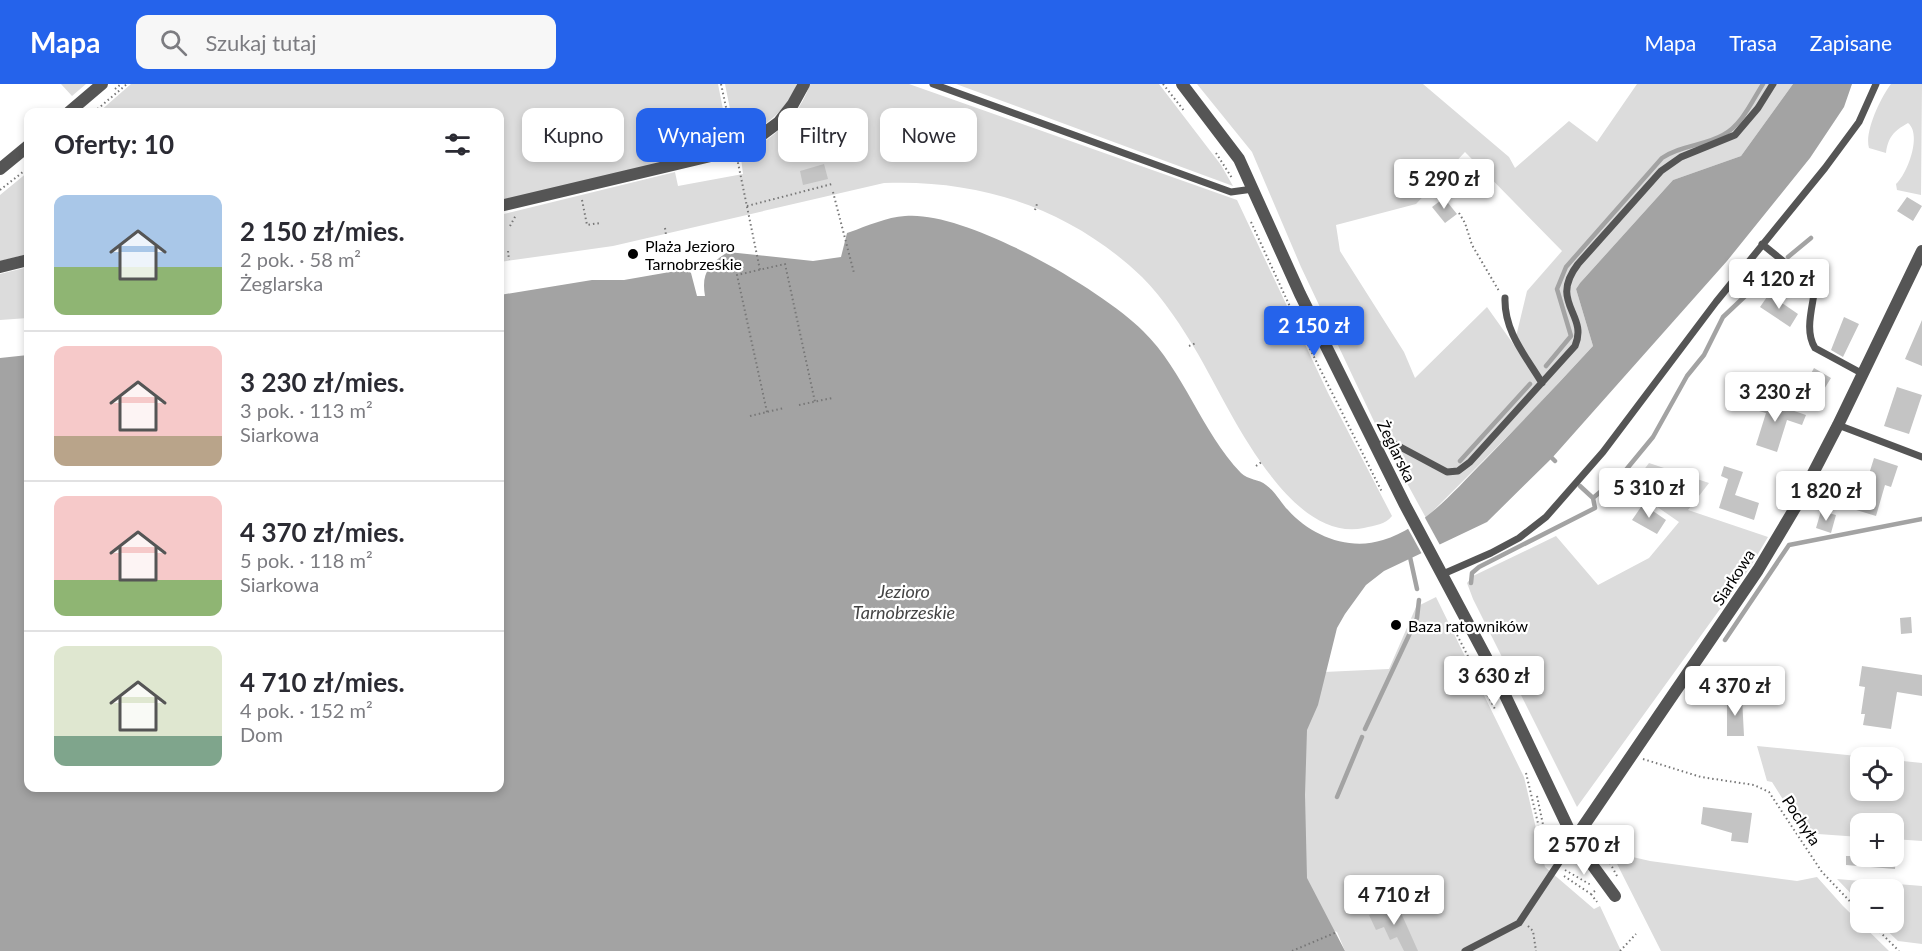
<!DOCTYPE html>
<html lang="pl">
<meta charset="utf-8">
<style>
body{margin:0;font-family:Lato,sans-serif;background:#f7f7f7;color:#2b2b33;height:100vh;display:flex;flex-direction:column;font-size:22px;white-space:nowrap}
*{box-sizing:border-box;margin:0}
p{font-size:20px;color:#7c7c81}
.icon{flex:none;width:33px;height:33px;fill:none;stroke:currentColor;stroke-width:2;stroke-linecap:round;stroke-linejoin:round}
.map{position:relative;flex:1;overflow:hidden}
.sheet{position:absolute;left:24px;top:24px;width:480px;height:684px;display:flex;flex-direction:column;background:#fff;border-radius:12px;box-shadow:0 3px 9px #0003}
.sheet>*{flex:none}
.top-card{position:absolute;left:522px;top:24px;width:570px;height:54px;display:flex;gap:12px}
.controls{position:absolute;left:1850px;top:663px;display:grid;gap:12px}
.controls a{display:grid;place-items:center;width:54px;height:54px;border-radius:12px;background:#fff;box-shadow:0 3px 9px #0003;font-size:30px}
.price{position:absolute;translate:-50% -51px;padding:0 14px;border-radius:6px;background:#fff;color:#222;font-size:20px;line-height:39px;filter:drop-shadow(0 2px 3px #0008)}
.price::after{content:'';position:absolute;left:50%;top:36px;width:18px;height:14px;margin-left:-9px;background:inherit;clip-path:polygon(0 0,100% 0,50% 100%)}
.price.active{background:#2563eb;color:#fff}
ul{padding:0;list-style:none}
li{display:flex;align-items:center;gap:18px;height:150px;padding:0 30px}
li+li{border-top:2px solid #e1e1e2}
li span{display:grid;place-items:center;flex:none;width:168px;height:120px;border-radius:12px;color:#555}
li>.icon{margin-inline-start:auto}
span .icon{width:72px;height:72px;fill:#fffc;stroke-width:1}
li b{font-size:26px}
h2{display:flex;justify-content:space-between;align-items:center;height:72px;padding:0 30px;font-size:26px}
.chip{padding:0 21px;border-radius:12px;background:#fff;box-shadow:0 3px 9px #0003;font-size:21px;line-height:54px}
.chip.active{background:#2563eb;color:#fff}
header{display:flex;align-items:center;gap:36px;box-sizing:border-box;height:84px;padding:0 30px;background:#2563eb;color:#fff}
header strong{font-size:28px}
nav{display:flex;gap:33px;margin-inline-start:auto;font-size:21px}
.search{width:420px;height:54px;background:#f7f7f7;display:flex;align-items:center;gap:15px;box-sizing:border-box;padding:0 21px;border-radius:12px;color:#7c7c81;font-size:22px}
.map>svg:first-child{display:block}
.green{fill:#dcdcdc;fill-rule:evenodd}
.water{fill:#a3a3a3}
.pier{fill:#fff}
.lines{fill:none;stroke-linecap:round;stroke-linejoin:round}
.stream{stroke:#a3a3a3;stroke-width:4.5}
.building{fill:#c4c4c4}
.path{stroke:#777;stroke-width:2;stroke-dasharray:1.5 3;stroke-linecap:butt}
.lane{stroke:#555;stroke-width:7}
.street{stroke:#555;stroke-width:12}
.poi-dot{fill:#000;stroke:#fff;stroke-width:2}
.labels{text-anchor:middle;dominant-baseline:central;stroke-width:4.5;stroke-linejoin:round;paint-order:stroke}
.poi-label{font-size:16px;fill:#000;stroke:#fff;text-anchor:start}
.street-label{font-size:16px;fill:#000;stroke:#fff}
.water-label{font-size:18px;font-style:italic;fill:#444;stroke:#fff}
</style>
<header>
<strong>Mapa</strong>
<div class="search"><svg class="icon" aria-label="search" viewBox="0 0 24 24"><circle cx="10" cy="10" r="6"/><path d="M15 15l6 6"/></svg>Szukaj tutaj</div>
<nav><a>Mapa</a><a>Trasa</a><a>Zapisane</a></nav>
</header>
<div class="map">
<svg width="1922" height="867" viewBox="0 0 1922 867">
<rect width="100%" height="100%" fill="#fff"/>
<path class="green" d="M61,0H86L72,12Z
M131,0H718L729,56L727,60L668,78L500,117V28H99Z
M725,0H797C785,29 765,42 738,56L736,55Z
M810,0H909L1237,116L1328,309L1392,432C1385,441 1375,441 1364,444C1288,460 1229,323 1198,270C1182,243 1164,215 1142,193C1071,125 981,95 884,99L613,162L500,178V131L675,88L678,102L743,90L741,74C749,64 758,62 768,55C788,40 802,24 810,0Z
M956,0H1159L1221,81L1233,102Z
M1197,0H1423L1509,73L1515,84L1569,37L1597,58L1637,0H1793L1741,72L1673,96L1580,199L1576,205L1593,262L1524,336L1426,434L1380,350L1301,183L1252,68ZM1465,68L1562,167L1527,207L1514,261L1487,223L1415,294L1404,268L1340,167L1336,141L1416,120Z
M1891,0H1922L1921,111L1897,106L1896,100C1908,89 1922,50 1908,39C1894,47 1888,53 1886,69L1869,64C1864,48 1881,13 1891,0Z
M28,88V170L0,177V111Z
M28,183V234L0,236V190Z
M1649,379L1709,399L1688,426L1768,453L1749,485L1577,723L1473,515L1467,499L1473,492L1556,452L1598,501L1649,474L1679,438L1630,404Z
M1436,513L1524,693L1545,783L1594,825L1600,822L1621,867H1345L1337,848L1318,842L1263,648L1321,602L1324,588L1389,585L1416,523Z
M1757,662L1867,673L1860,674V706H1893V676L1922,679V757L1893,755V740H1860V753L1804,749L1772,698L1767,697Z
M1611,768L1650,777L1797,797L1817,793L1843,822L1889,867H1661Z
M1837,795L1922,802V860L1898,857L1879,839L1893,838V806H1860V819Z"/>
<path class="water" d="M1793,0H1852L1844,23L1810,74L1727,177L1552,374L1487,438L1384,487L1366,501L1345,530L1337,544L1318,621L1307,646L1305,711L1307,794L1345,867H0V274L28,271V704H500V211L592,196H624L687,185L691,189L697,212H705C701,189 709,180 728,168L813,177L841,173L847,149L850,148C867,142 887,133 905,132C966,126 1101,205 1143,247C1184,287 1201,347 1241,389C1248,396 1259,395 1266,401C1275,407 1281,419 1288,426C1311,452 1349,467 1383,456C1425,443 1454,407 1484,377C1521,339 1557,301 1593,262L1576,205L1580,199L1673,96L1741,72Z"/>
<path class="pier" d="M1424,432L1441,463L1423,472L1406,441Z"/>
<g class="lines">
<path class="stream" d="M1788,173L1811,154
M1546,282L1571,252L1557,205L1566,183L1662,74C1681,61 1704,62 1723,51C1742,41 1752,17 1763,0
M1552,374L1555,377
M1460,377L1530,300
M1593,414L1625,387L1653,353L1687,292L1704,271L1723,233L1776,183
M1410,473L1417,505
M1471,499L1472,489L1479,483L1595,424L1593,414L1580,402
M1725,556L1789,461L1922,435
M1365,645L1417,534L1419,516
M1337,713L1362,653"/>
</g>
<path class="building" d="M824,80L828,95L803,101L800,87Z
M1907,113L1922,122L1913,137L1897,127Z
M1444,114L1457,130L1445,139L1432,123Z
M1769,210L1798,230L1790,243L1760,223Z
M1844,233L1859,240L1843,273L1831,266Z
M1922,236V282L1905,275Z
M1814,284L1831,294L1818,315L1802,306Z
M1897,303L1922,311L1909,350L1884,342Z
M1756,314L1806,331L1802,341L1787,336L1777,368L1756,361L1766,329L1752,325Z
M1874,374L1898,382L1891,403L1885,401L1876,432L1853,425L1860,402L1865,403Z
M1724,382L1743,388L1735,411L1759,419L1754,436L1719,424L1728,395L1721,392Z
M1643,420L1666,436L1657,450L1632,436Z
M1821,427L1836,431L1831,449L1816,444Z
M1911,533L1912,549L1901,550L1900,534Z
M1862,582L1922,591V612L1897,608L1891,645L1863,641L1865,630H1861L1865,603L1859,602Z
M1727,612L1742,613L1744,652H1727Z
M1703,723L1752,729L1748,759L1731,757L1732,749L1701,740Z
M1846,772H1896L1895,785L1846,781Z
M1396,818L1406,840L1418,867H1404L1397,853L1390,856L1384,843L1376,846L1369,831Z"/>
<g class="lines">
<path class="path" d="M721,0L732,51
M1163,0L1185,28
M115,5L121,0
M94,28L127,0
M1216,69L1232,94
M737,74L760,186
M0,106L28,84
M833,108L854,189
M582,116L587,141L600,139
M747,122L832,100
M1035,126L1037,120
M1459,129L1465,139L1472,161L1499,207
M1251,138L1304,253L1382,408
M510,142L516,131
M665,144L666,151
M508,167L509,176
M1189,262L1196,259
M799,321L832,314
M767,328L737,191L785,180L815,318
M750,332L784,324
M1256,382L1263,377
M1455,547L1496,627
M1643,675L1701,693L1754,701L1769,708L1822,788L1860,828
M1526,689L1547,777
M1537,712L1550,774
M1595,751L1617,792
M1594,755L1595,762
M1565,786L1591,801
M1564,792L1591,810L1596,806
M1591,810L1597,818
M1870,838L1899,867
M1528,842L1533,847L1536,867
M1292,867L1337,848
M1620,867L1636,850"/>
<path class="lane" d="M933,0L1231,108L1253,105
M1762,160L1815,203C1813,222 1804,247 1815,264L1863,290
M1505,214C1504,247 1525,271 1542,299
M1838,341L1922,373
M1376,362L1391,358L1447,388L1458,387L1470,378L1575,262C1589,230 1548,219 1578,180L1661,87L1681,73L1735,51L1758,24L1773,0
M1443,490L1491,469L1519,454L1546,433L1603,368L1716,218L1825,84L1859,38L1876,0
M1465,867L1519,839L1574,756"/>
<path class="street" d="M1182,0L1239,75L1300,210L1405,421L1494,588L1574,756L1615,812
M69,28L102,0
M0,85L28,62
M500,122L715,71L763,50L779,38L793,20L804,0
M0,183L28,176
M1574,756L1758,486L1795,424L1838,341L1922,167"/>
</g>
<g class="poi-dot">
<circle cx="633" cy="170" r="6"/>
<circle cx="1396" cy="541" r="6"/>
</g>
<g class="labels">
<g class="poi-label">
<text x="645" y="161">Plaża Jezioro<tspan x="645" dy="18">Tarnobrzeskie</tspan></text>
<text x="1408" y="541">Baza ratowników</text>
</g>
<g class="street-label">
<text transform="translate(1397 367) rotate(64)">Żeglarska</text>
<text transform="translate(1733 493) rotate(-57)">Siarkowa</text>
<text transform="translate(1802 736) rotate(57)">Pochyła</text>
</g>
<g class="water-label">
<text x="904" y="507">Jezioro<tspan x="904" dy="21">Tarnobrzeskie</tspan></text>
</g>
</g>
</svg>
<div class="controls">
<a><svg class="icon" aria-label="locate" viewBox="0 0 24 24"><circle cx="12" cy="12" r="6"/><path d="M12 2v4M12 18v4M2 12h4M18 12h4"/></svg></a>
<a>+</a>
<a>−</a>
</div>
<b class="price" style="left:1444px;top:126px">5 290 zł</b>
<b class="price" style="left:1779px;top:226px">4 120 zł</b>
<b class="price active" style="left:1314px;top:273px">2 150 zł</b>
<b class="price" style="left:1775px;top:339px">3 230 zł</b>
<b class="price" style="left:1649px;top:435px">5 310 zł</b>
<b class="price" style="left:1826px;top:438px">1 820 zł</b>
<b class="price" style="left:1494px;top:623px">3 630 zł</b>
<b class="price" style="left:1735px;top:633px">4 370 zł</b>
<b class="price" style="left:1584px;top:792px">2 570 zł</b>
<b class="price" style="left:1394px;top:842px">4 710 zł</b>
<div class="top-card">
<a class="chip">Kupno</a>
<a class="chip active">Wynajem</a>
<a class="chip">Filtry</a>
<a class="chip">Nowe</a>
</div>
<section class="sheet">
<h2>Oferty: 10<svg class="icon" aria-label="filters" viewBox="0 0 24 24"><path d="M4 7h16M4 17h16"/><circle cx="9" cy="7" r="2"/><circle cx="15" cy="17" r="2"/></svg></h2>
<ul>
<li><span style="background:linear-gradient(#a9c7e8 60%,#8fb573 0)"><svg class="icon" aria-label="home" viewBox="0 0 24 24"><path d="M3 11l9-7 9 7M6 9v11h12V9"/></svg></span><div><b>2 150 zł/mies.</b><p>2 pok. · 58 m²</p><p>Żeglarska</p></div></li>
<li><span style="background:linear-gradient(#f6c9c9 75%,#b9a48a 0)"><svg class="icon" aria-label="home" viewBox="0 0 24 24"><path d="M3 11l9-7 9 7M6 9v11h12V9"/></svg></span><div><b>3 230 zł/mies.</b><p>3 pok. · 113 m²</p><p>Siarkowa</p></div></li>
<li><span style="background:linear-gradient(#f6c9c9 70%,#8fb573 0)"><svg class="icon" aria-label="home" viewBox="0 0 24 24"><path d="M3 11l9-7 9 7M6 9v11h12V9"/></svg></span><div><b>4 370 zł/mies.</b><p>5 pok. · 118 m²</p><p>Siarkowa</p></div></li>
<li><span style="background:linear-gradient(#dfe7d0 75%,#7fa58c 0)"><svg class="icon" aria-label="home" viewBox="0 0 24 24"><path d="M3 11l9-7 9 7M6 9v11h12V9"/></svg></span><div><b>4 710 zł/mies.</b><p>4 pok. · 152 m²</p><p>Dom</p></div></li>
</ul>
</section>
</div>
